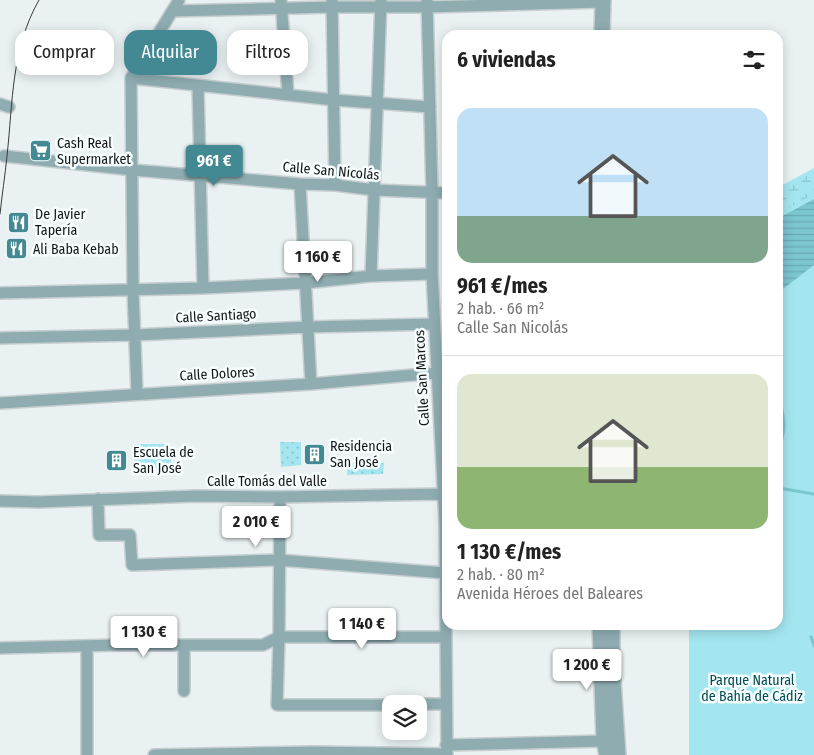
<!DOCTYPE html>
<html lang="es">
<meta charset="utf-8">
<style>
body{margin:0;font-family:"Fira Sans Condensed",sans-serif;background:#f2f2f2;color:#222;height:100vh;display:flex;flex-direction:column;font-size:19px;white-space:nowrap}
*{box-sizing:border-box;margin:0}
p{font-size:16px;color:#767676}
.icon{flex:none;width:28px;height:28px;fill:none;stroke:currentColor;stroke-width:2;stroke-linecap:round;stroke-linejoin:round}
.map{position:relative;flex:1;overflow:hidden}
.panel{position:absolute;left:442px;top:30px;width:341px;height:600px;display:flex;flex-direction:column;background:#fff;border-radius:15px;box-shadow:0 2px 12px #0003}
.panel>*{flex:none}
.guide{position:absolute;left:15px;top:30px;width:352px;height:45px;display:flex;gap:10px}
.tools{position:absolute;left:382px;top:695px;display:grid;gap:10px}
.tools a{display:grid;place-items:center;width:45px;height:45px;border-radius:10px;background:#fff;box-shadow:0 2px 12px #0003;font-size:25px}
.price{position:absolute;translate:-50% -42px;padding:0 11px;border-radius:5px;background:#fff;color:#222;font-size:16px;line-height:32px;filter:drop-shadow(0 1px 2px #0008)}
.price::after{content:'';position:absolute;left:50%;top:30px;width:15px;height:11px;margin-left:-8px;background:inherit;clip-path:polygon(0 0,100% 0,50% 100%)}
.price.selected{background:#438993;color:#fff}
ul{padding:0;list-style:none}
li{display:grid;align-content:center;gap:10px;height:265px;padding:0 15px}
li+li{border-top:1px solid #e0e0e0}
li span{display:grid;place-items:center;height:155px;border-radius:15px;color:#555}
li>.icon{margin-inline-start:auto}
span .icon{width:90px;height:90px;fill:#fffc;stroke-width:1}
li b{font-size:21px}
h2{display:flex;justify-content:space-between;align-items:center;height:60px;padding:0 15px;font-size:21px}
.tag{padding:0 18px;border-radius:15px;background:#fff;box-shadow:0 2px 12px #0003;font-size:18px;line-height:45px}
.tag.selected{background:#438993;color:#fff}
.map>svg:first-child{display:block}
.grass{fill:url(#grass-dots)}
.wetland{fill:url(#wetland-marsh)}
.park{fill:#a3e6ef}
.water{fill:url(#water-rules)}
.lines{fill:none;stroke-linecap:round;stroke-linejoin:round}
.stream{stroke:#7cc6d0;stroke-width:3}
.minor-casing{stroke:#c7cecf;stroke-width:14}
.tertiary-casing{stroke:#c7cecf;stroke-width:18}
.minor{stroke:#8fadb1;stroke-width:11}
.tertiary{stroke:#8fadb1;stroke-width:15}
.tram{stroke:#383b3c;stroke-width:1}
.labels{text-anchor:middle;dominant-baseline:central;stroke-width:5;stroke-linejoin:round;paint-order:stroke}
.poi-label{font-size:14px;fill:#141617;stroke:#f6feff;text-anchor:start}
.street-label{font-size:14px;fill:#141617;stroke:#f6feff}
.park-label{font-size:14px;fill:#044b52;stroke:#f6feff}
</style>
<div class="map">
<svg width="814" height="755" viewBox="0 0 814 755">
<defs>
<pattern id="grass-dots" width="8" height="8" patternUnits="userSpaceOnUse" patternTransform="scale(1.25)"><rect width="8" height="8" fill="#a3e6ef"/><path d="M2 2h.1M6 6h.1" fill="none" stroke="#8bc5cc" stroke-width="1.8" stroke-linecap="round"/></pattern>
<pattern id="wetland-marsh" width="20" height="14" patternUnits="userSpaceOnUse" patternTransform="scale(1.25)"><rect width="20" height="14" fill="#a3e6ef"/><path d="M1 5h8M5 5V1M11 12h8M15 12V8" fill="none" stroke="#8bc5cc"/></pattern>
<pattern id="water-rules" width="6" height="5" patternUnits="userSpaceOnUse" patternTransform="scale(1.25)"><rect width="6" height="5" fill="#7cc6d0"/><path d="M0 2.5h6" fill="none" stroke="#6aa9b2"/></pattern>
</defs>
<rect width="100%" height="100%" fill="#e9f1f2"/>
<path class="grass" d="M280,442H301V465L281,467Z
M347,463H384L383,474L347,475Z"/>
<path class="wetland" d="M814,168V199L779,218V187Z"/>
<path class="park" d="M814,194V755H689V625H779V213Z
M134,444H170L171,469L134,470Z"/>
<path class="water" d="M814,199V265L779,292V218Z"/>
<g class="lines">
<path class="stream" d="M779,400C784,416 787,430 779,445
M779,488L814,494
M811,637L814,646"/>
<defs>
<path id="minor" d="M281,0L288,94
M332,0L335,185
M427,0L432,193V274L445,522L447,755
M173,11L332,7H427L603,2
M131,78L334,100L430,107
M198,86L203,288
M0,104L9,107
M4,156L133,170L300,184L335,185L374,190L448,193
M300,184L311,384
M371,276L381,0
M0,293L203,288L305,283L371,276L432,274
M0,338L135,335L308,327L434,324
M137,394L133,290L131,78L179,0
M0,403L311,384L436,373
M280,497L279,637L277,705H391
M98,499L99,535H130L132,565L279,560L445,573
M0,501L38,502L196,496L280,497L443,494
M184,645V691
M87,646V755
M0,648L117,645H263L279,637H445
M419,704H445
M446,745L604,741
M154,755L313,752L447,754"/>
<path id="tertiary" d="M602,35L603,0
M600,625L604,741L607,755
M612,625V665L618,755"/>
</defs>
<use href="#minor" class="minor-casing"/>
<use href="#tertiary" class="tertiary-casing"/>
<use href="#minor" class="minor"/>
<use href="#tertiary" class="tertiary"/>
<path class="tram" d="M0,214C2,195 5,176 7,156C13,102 11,49 39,0"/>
</g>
<defs>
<symbol id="supermarket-square" viewBox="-11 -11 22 22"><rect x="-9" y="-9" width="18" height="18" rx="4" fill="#438993" stroke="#f6feff"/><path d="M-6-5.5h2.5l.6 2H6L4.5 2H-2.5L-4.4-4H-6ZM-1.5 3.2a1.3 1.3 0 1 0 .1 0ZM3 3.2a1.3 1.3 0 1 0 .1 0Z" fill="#fff"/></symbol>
<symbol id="restaurant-square" viewBox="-11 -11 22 22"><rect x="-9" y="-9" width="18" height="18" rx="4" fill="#438993" stroke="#f6feff"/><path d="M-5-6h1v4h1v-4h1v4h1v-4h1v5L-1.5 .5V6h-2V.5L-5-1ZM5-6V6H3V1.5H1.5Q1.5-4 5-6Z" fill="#fff"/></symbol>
<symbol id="building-square" viewBox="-11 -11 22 22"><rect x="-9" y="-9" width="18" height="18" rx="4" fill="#438993" stroke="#f6feff"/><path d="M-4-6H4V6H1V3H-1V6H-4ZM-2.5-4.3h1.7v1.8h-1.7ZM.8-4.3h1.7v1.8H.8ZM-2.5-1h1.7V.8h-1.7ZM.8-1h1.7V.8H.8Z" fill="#fff"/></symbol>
</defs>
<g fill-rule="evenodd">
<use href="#supermarket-square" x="28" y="138" width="25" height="25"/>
<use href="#restaurant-square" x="6" y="210" width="25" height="25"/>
<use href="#restaurant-square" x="4" y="236" width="25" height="25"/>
<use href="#building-square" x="302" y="442" width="25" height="25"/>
<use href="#building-square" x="104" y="448" width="25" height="25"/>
</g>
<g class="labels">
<g class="poi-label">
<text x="57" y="143">Cash Real<tspan x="57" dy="16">Supermarket</tspan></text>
<text x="35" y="214">De Javier<tspan x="35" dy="16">Tapería</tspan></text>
<text x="33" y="249">Ali Baba Kebab</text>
<text x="330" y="446">Residencia<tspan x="330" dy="16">San José</tspan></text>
<text x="133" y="452">Escuela de<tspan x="133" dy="16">San José</tspan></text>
</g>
<g class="street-label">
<text transform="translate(331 171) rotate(5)">Calle San Nicolás</text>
<text transform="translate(216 316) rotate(-3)">Calle Santiago</text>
<text transform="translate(217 374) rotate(-3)">Calle Dolores</text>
<text transform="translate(422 378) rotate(-93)">Calle San Marcos</text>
<text x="267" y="481">Calle Tomás del Valle</text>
</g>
<g class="park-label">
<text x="752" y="680">Parque Natural<tspan x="752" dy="16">de Bahía de Cádiz</tspan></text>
</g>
</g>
</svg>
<div class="tools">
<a><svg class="icon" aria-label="layers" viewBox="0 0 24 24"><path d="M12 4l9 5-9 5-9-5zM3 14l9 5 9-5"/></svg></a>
</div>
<b class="price selected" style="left:214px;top:187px">961 €</b>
<b class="price" style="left:318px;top:283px">1 160 €</b>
<b class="price" style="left:256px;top:548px">2 010 €</b>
<b class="price" style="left:362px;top:650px">1 140 €</b>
<b class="price" style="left:144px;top:658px">1 130 €</b>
<b class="price" style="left:587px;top:691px">1 200 €</b>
<div class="guide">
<a class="tag">Comprar</a>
<a class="tag selected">Alquilar</a>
<a class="tag">Filtros</a>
</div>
<section class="panel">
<h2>6 viviendas<svg class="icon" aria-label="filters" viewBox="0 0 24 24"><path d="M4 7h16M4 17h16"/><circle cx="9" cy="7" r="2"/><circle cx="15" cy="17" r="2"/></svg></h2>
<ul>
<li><span style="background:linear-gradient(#bfe0f5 70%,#7fa58c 0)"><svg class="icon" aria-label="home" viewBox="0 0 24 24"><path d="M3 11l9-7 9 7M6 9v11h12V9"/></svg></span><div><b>961 €/mes</b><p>2 hab. · 66 m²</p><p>Calle San Nicolás</p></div></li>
<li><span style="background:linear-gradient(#dfe7d0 60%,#8fb573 0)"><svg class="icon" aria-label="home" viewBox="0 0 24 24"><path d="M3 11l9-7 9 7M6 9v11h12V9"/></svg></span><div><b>1 130 €/mes</b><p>2 hab. · 80 m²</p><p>Avenida Héroes del Baleares</p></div></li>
</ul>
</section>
</div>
